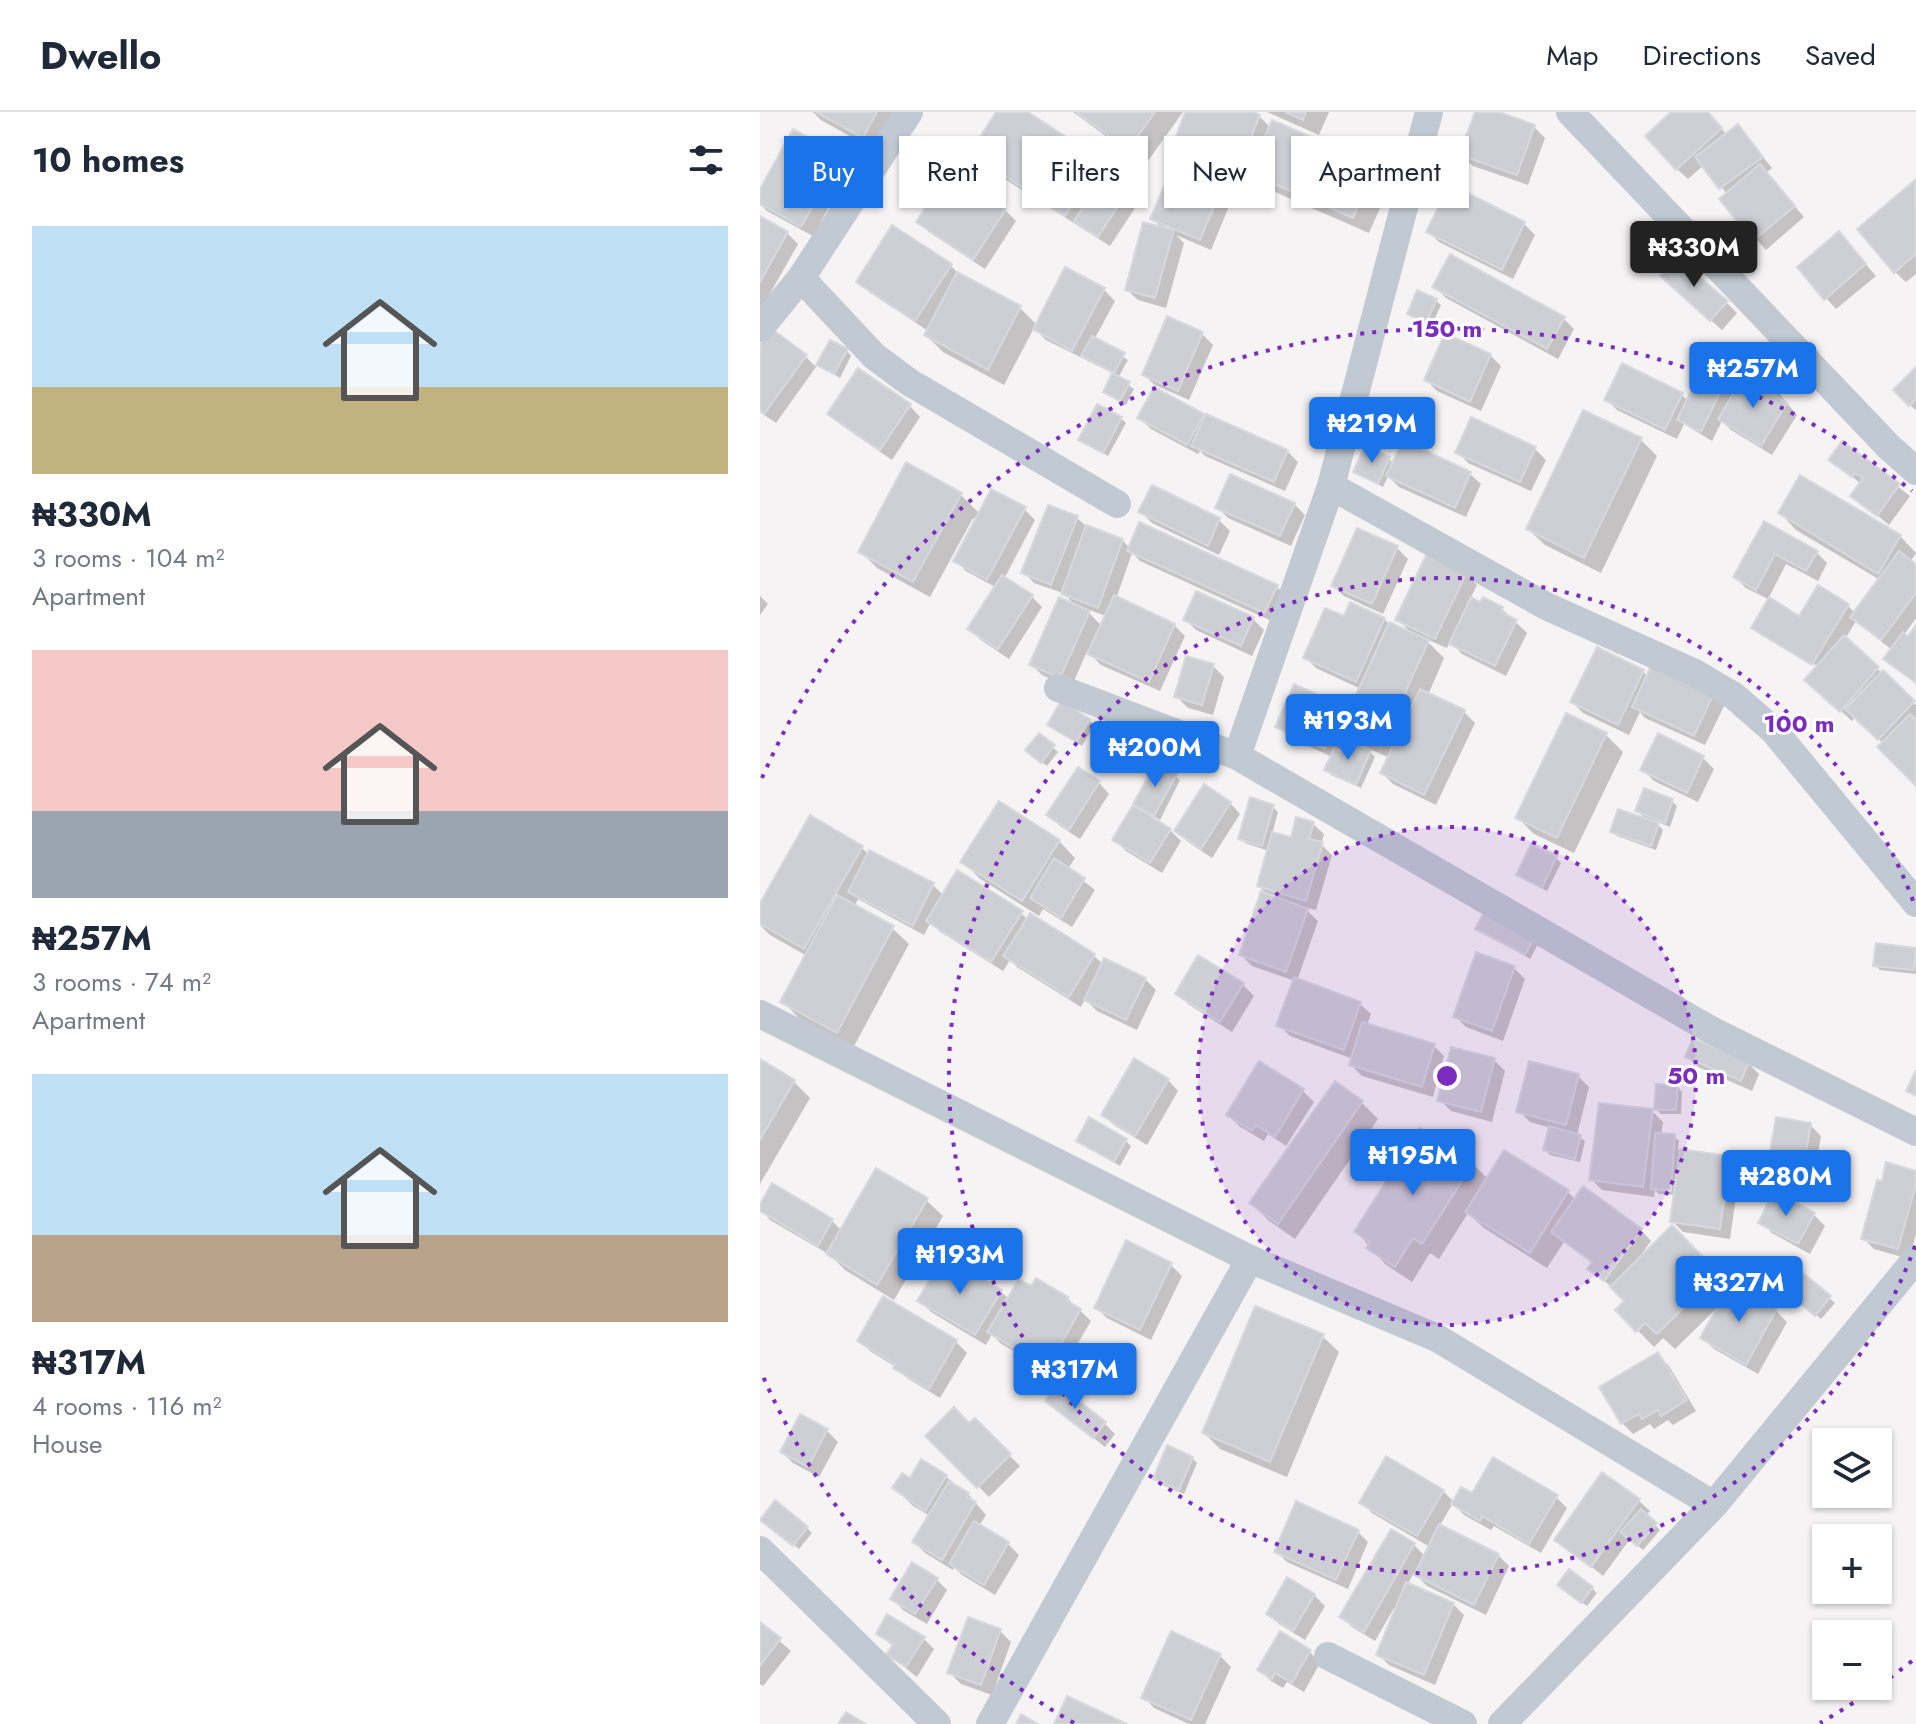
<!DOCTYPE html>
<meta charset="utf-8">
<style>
body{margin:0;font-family:Jost,sans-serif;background:#f2f2f3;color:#1f2937;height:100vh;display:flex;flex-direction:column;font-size:30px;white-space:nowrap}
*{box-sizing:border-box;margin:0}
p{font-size:26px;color:#747a83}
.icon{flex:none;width:44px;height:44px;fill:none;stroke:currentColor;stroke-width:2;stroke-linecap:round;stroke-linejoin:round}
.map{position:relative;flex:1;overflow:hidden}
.details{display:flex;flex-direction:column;background:#fff;width:760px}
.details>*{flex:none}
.banner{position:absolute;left:24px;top:24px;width:760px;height:72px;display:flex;gap:16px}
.fabs{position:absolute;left:1052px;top:1316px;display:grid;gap:16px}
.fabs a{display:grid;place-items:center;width:80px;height:80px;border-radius:0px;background:#fff;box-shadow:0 2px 6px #0004;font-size:40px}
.price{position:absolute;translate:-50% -68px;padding:0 18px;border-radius:8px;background:#1a73e8;color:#fff;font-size:26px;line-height:52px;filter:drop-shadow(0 2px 4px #0008)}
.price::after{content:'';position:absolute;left:50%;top:48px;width:24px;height:18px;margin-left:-12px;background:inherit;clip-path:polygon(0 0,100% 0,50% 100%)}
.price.selected{background:#222;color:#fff}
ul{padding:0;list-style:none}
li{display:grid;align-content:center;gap:16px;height:424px;padding:0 32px}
li span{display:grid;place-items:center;height:248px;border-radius:0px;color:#555}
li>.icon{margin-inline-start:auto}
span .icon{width:144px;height:144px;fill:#fffc;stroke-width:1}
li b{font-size:34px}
h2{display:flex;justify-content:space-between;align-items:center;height:96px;padding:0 32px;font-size:34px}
.tag{padding:0 28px;border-radius:0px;background:#fff;box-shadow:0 2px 6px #0004;font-size:28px;line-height:72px}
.tag.selected{background:#1a73e8;color:#fff}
header{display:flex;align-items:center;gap:48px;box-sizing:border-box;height:112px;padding:0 40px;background:#fff;border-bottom:2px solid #e0e1e3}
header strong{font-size:38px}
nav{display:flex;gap:44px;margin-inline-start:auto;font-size:28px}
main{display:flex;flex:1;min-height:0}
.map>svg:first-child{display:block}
.shadow{fill:#0003;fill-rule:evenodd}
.building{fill:#cdcfd5;stroke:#d7d9de;stroke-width:2}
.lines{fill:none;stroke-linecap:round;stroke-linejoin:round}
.minor{stroke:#c1cad2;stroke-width:28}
.ring{fill:none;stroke:#7b2cbf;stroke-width:4;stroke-dasharray:4 8}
.centre{fill:#7b2cbf;stroke:#fff;stroke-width:4}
.ring-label{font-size:24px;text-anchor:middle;font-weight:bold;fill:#7b2cbf;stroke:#fff;stroke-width:6;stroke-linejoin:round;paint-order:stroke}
</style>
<header>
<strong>Dwello</strong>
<nav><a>Map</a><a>Directions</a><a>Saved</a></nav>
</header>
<main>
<section class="details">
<h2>10 homes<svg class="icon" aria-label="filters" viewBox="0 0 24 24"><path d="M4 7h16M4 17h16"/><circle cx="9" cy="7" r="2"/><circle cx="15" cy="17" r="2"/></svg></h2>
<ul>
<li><span style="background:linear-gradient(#bfe0f5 65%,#c2b280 0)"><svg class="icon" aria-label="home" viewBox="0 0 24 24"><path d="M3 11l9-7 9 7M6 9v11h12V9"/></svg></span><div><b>₦330M</b><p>3 rooms · 104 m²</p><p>Apartment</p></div></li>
<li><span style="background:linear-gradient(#f6c9c9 65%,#9aa5b1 0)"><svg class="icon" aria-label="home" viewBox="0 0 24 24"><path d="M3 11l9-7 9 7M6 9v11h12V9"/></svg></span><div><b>₦257M</b><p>3 rooms · 74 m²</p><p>Apartment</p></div></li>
<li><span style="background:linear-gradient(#bfe0f5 65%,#b9a48a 0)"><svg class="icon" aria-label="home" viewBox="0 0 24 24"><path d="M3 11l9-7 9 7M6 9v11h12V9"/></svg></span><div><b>₦317M</b><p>4 rooms · 116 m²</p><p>House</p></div></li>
</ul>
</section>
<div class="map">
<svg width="1156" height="1612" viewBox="0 0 1156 1612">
<rect width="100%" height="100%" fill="#f5f3f3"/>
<path class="shadow" d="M53,0H142L120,41L61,8Z
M239,0H264L340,49L356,67L381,87L350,134L229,57L212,41Z
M313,0H423L385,53Z
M428,0H489L499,4L511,16L614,55L631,71L609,121L508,77L492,61L491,63L428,37L417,26Z
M507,0H569L559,23Z
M717,0H733L774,15L785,26L768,73L713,54L702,43Z
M914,0H947L967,23L978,14L1012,56L1006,61L1044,105L1006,138L961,87L967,82L944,53L928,67L917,57Z
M79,46L90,57L53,124L7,99L0,92V81Z
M189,62L245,98L256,109L225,157L169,120L158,109Z
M689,69L693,76L764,112L775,123L753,167L679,130L668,119L682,92L667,81Z
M1155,71L1156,162L1146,170L1135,160Z
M461,76L472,87L451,138L416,123L424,131L406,196L378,188L367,178L403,117L392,106Z
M0,106L27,121L38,132L2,196L0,195Z
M1089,133L1116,164L1076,197L1066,186Z
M191,154L202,165L260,196L277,213L344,178L355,189L334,228L368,248L358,266L374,277L366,293L345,279L354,262L286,228L274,216L244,273L183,240L166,223L168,219L109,180L98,170Z
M675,175L803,206L814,217L798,247L686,186Z
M913,175L966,190L977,201L962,218Z
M676,189L681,193L671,215L649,202Z
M442,222L453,233L429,288L395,273L384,263Z
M0,237L45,244L56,255L16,311L0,300Z
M87,239L91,244L80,266L59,252Z
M730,243L741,254L721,299L677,279L666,268Z
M1156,258V296L1155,298L1136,278Z
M970,259L982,271L1016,278L1037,303L1012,343L971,318L962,309L952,329L924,312L917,327L857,298L847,288L922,283L928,289Z
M150,294L160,305L132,348L81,313L70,302Z
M442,303L527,339L538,350L525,379L445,344L440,339L438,342L391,317L380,306Z
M361,306L366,311L348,344L321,328Z
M712,308L775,337L786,348L771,379L708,351L698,340Z
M881,328L897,344L841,461L785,433L768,417Z
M1083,332L1150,384L1129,413L1092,383L1101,372L1071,347Z
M629,347L634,352L710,362L721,372L706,405L639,375L628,364L623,375L595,360Z
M200,382L220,402L264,397L275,408L244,467L271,484L282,495L249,547L221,528L210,517L237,476L206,459L195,448L216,408L213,406L170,485L117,456L100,439Z
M534,392L545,403L531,434L468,406L457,395Z
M381,400L459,408L470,419L459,443L392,411Z
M1020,401L1140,424L1156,441L1150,450L1156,455V506L1144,523L1149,527L1156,517V572L1126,547L1132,538L1096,509L1085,527L1156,593V671L1123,631L1095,605L1092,609L1058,578L1062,557L1003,521V525L994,515L1010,488L986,476L975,465L1004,412L1056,440L1067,451L1058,469L1026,452L1008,487L1040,507L1088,494L1095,501L1120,468L1036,418Z
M317,406L327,415L362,428L370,436L516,474L527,485L516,511L380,449L372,441L356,487L414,513L425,524L400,579L341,553L327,539L311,576L282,563L271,552L317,495L303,481L274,471L264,460ZM324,496L346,504L342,514Z
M637,436L648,447L623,502L584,484L573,474Z
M706,462L717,473L710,487L721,493L742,497L767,521L746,564L702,542L690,529L687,536L664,526L684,546L668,583L704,600L715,611L676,693L633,672L622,661L630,646L605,635L615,645L601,676L571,663L566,658L572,645L529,625L518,614L583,597L590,603L601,577L556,556L545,545L585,507H624L629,512L653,523L638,507ZM588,621L605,638L585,642L579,640Z
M437,481L493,507L504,518L492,544L436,518L425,507Z
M0,484L8,492L0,503Z
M453,554L464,565L453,603L428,596L417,585Z
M883,559L888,565L966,590L945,633L885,606L880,600L869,623L823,601L812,590Z
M807,604L846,623L863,640L814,741L774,722L758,706Z
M329,608L334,613L322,634L289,612Z
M280,624L298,640L287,654L273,643Z
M943,646L954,657L938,690L894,669L883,658Z
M415,664L420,668L400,708L390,702L388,705L410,718L421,729L402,761L366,739L355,728L385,702L376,692Z
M339,671L349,682L320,727L300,714L289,703Z
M912,689L917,694L910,715L893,708L903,718L896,738L857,724L852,719L888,709L877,699Z
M470,691L480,702L452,746L428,730L417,719Z
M513,695L518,700L512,722L532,727L553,712L564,722L561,732L572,743L556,798L543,795L558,809L537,869L600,892L611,902L607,913L673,933L684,944L673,985L602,964L591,953L593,947L530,924L519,913L535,869L492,854L481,843L510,785L499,774L509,739L485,731L480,726Z
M299,729L315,746L308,757L335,778L312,815L283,797L279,804L219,766L203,749Z
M102,736L109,743L110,740L173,773L184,784L261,801L268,808L271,804L334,844L343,852L385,867L396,878L377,918L337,899L325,887L321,895L257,855L250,848L243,859L179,819L171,810L164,823L98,787L94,795L132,816L149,832L93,936L39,906L23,890L47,844L10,823L0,813V795Z
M796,746L801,751L787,779L758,763Z
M718,817L779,830L770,847Z
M1117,833L1156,838V862L1120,858L1115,853Z
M717,842L754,856L765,867L743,929L706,915L695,904Z
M439,846L483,873L494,884L472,920L428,892L417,881Z
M927,944L988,951L999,962L992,979L938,955Z
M734,948L745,959L732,1010L691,999L680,988Z
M0,950L34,970L50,986L0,1072Z
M818,964L829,975L817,1023L825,1029L820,1050L790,1043L785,1038L791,1016L770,1010L759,999Z
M408,968L418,979L387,1033L354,1013L343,1002Z
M917,974L922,980L921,1002H901L896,997Z
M543,979L554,990L526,1034L508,1022L504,1029L479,1014L468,1003Z
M602,991L618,1007L535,1127L508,1108L492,1091Z
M892,999L903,1010L901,1024H914L919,1029L918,1038L969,1046L980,1057L970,1127L923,1120L912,1109L915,1083L899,1082L895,1078L894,1085L842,1078L831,1067Z
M1050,1013L1061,1024L1052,1078L1019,1072L1008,1061Z
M318,1028L366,1029L371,1034L360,1054Z
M745,1040L808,1080L816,1088L881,1118L891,1129L881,1143L883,1145L912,1116L971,1176L972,1174L1016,1199L1027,1210L998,1262L954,1237L943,1226L961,1192L915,1237L903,1226L894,1235L858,1198L867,1189L830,1156L833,1152L804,1130L787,1156L724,1116L708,1101L679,1147L670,1141L652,1170L625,1152L597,1120L713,1052L728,1067Z
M1156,1061V1122L1149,1147L1114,1137L1103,1126Z
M13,1074L72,1109L82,1119L166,1088L183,1104L134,1188L85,1158L70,1143L10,1108L0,1096Z
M1054,1103L1065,1114L1050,1142L1012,1121L1001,1110Z
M411,1153L422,1164L391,1228L347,1206L336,1195Z
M1037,1159L1075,1191L1061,1207L1029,1180Z
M272,1177L307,1186L331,1209L298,1265L240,1231L232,1222L226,1233L171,1200L160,1189L240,1179L249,1187Z
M124,1187L196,1230L207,1241L180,1286L147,1266L136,1255L110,1239L99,1228Z
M562,1224L579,1240L527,1365L460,1337L444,1321Z
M898,1243L909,1254L936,1299L913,1313L908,1308L894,1317L890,1312L873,1322L862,1311Z
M287,1288L344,1311L355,1322L345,1335Z
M41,1305L67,1319L78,1330L59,1365L33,1351L22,1340Z
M215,1309L260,1354L229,1385L168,1324L209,1314Z
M432,1346L437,1351L424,1382L400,1372L395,1367Z
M185,1364L208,1382L226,1403L219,1414L248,1432L259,1443L235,1483L202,1463L194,1455L193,1458L165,1441L154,1430L170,1404L153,1394L135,1376L151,1369Z
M683,1379L694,1390L712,1384L796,1385L807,1396L781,1441L734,1414L731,1418L704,1403L693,1391L679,1415L738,1443L749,1454L726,1503L667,1474L654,1461L647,1473L693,1492L704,1503L675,1573L629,1553L618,1542L637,1497L634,1496L615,1529L592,1515L582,1505L654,1433L665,1444L670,1435L612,1401L601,1390Z
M879,1389L890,1399L886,1404L900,1418L883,1438L870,1427L843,1464L797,1427Z
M8,1412L47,1416L52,1421L39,1437Z
M597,1419L608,1430L588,1477L527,1450L516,1439Z
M176,1467L187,1478L167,1512L143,1498L133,1487Z
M832,1476L837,1481L827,1494L805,1478Z
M554,1483L565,1494L545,1528L519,1512L508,1502Z
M0,1512L31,1539L3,1574L0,1572Z
M240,1519L251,1530L232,1583L201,1572L190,1561Z
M118,1522L163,1526L174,1537L157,1565L129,1543L134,1535Z
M550,1540L560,1551L544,1580L527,1570L523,1576L511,1569L500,1558Z
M460,1544L471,1555L445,1612H429L394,1596L384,1585Z"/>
<path class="building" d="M56,0H117L103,26Z
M236,0H268L341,48L305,104L210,41Z
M316,0H395L368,38Z
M425,0H494L500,3L480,53L415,27Z
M525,0H546L543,8Z
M715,0H739L775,13L757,63L699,43Z
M911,0H948L962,16L916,58L885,24Z
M512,8L615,53L593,106L489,61Z
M978,12L1003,45L959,77L935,45Z
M33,17L81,44L41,115L0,92V77Z
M1000,52L1035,94L993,129L959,87Z
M413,53L463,74L440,128L390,107Z
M188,59L246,97L213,148L156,110Z
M347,59L371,74L338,125L314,109Z
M675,61L690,68L679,89L665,82Z
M1155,68L1156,142L1134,161L1097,117Z
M690,72L765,110L742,158L666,120Z
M0,104L28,120L0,170Z
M383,110L414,118L395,186L365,178Z
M132,113L192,152L155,209L96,170Z
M1079,119L1106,152L1064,188L1037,155Z
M690,142L805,205L787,237L672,175Z
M916,145L968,189L950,209L900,164Z
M305,155L345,176L312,239L273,217Z
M197,160L261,194L228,258L164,223Z
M657,178L677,187L666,211L647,202Z
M407,204L443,220L418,279L382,263Z
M12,217L47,243L4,302L0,299V233Z
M685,221L731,242L710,290L664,268Z
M332,224L365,241L354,261L321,244Z
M70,228L88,237L74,262L56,253Z
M947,245L971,258L941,320L917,308Z
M862,251L923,281L905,318L844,288Z
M1156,255V287L1149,294L1133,278Z
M98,256L151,292L120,338L67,302Z
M352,261L370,270L360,289L343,280Z
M984,264L998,272L1001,267L1017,277L1013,282L1027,291L1001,334L958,307Z
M394,275L444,302L427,333L377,306Z
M337,292L362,305L343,341L318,328Z
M823,298L882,326L824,446L766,417Z
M446,302L528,338L514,370L431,334Z
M711,305L776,335L760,370L695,341Z
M643,328L711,360L695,396L626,364Z
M1082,329L1140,372L1117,404L1090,384L1103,366L1095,361L1092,365L1068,348Z
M605,334L630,345L618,372L593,360Z
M146,350L202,381L153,470L98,440Z
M470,362L535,391L520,424L455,396Z
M1040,363L1141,423L1118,462L1018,401Z
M392,373L460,406L448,434L378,400Z
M231,377L266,395L227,468L193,449Z
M288,393L318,404L291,473L261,461Z
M1004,409L1058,439L1046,459L1015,442L996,478L973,465Z
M379,410L518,473L504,501L367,439Z
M326,413L363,427L338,496L301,482Z
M597,416L638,434L612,492L571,474Z
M1139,439L1156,452V481L1121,528L1090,505Z
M667,441L707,460L675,527L635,508Z
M242,463L273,483L238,537L207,517Z
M1058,473L1089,492L1052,553L991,516L1009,485L1039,504Z
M436,479L494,505L481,534L423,508Z
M354,483L415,512L389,570L327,542Z
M299,485L330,499L300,566L269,553Z
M711,485L720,490L723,485L743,495L741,500L757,508L735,554L689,532Z
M590,490L625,506L596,570L543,546L565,496L584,504Z
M629,510L669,528L621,634L581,616Z
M1156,513V571L1123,547L1143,520L1148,524Z
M1084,523L1119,555L1080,600L1044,568Z
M837,535L884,558L858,613L810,590Z
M426,544L454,552L442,593L414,585Z
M893,549L956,577L934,624L872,595Z
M1123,558L1155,589L1118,628L1085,597Z
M534,572L584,595L565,637L515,615Z
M660,577L705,598L664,683L620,661Z
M301,589L330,607L316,630L287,613Z
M806,601L847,621L797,726L755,706Z
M1150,602L1156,608V674L1117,635Z
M279,621L295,633L281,651L265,638Z
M898,621L944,644L927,681L880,658Z
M589,628L611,638L596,673L564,658L574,636L584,640Z
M396,650L417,662L394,704L373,692Z
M318,655L340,669L309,718L286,703Z
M444,672L471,690L441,737L414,719Z
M884,676L913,687L905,711L875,699Z
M490,685L514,693L502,734L478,727Z
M239,689L300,728L262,789L200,750Z
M373,693L411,717L390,751L352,728Z
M858,697L899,711L891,734L850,720Z
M50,703L103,734L44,837L0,812V791Z
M536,705L554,710L549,727L563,730L546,789L497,774L512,720L531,725Z
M771,732L797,744L782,776L756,763Z
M109,738L174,771L153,814L88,780Z
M294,746L325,766L301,806L270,786Z
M197,758L263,799L231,850L166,809Z
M501,779L548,797L526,860L479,843Z
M77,783L134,814L77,921L20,890Z
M725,798L775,824L765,843L715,817Z
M270,801L335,842L309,885L243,844Z
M1116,831L1156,836L1154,858L1113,854Z
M716,840L755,854L732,919L693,905Z
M438,843L484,871L460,910L415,882Z
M344,846L386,866L366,908L324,888Z
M534,865L601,890L584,938L516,914Z
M602,910L675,932L662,975L589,953Z
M933,926L989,950L981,969L925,945Z
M691,935L735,946L721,1000L677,989Z
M374,946L409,967L375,1024L341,1003Z
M0,947L35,968L0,1028Z
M499,949L544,977L515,1025L496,1013L492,1019L466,1003Z
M769,949L819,962L806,1013L756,1000Z
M1156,958V984L1146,979Z
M575,969L603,989L518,1112L489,1091Z
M896,972L918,973L916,998H894Z
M839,991L893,997L883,1075L829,1068Z
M329,1005L367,1027L354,1050L316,1029Z
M1016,1005L1051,1011L1041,1068L1006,1062Z
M789,1014L821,1023L815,1047L783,1038Z
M660,1016L714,1050L662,1132L653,1126L635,1155L606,1136L610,1130L594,1120Z
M895,1021L915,1022L911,1079L891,1077Z
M920,1037L970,1044L960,1117L910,1110Z
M744,1038L809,1078L770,1141L705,1100Z
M1126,1050L1156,1059V1072L1138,1137L1101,1127L1117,1068L1122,1069Z
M116,1056L168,1086L117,1173L66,1142Z
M12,1071L73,1107L58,1134L0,1099V1092Z
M823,1074L882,1117L844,1169L827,1157L832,1150L791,1120Z
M1014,1079L1055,1101L1038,1132L998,1111Z
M912,1113L959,1161L897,1222L885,1211L876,1220L855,1198L864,1189L850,1175Z
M366,1128L412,1151L380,1218L334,1196Z
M184,1144L242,1178L215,1223L157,1189Z
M1037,1156L1071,1184L1055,1204L1021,1176Z
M276,1166L308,1185L306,1188L321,1197L287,1256L227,1220L259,1167L271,1174Z
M971,1171L1017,1197L986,1253L940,1226Z
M123,1184L197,1228L169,1277L133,1256L135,1252L97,1229Z
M495,1194L564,1222L510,1350L442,1321Z
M898,1240L927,1288L901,1304L898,1298L882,1307L879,1302L861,1312L839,1275Z
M297,1272L346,1310L333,1326L285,1289Z
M194,1295L209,1311L215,1306L251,1342L217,1376L165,1324Z
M40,1302L68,1317L48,1355L20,1340Z
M407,1333L433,1345L419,1378L393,1367Z
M626,1344L684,1378L657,1424L599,1391Z
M733,1345L798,1383L769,1432L722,1404L720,1409L691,1392L701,1375L712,1381Z
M161,1347L187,1363L165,1399L132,1376L142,1361L150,1366Z
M842,1360L880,1387L831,1455L794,1428Z
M189,1369L209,1381L207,1385L216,1390L182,1448L152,1430Z
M15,1388L48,1415L33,1434L0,1408Z
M536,1389L599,1418L576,1468L514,1440Z
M881,1397L897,1411L877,1434L860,1420Z
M214,1409L249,1430L224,1473L189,1452Z
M679,1412L739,1442L714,1493L654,1463Z
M631,1417L655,1431L604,1520L579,1505Z
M152,1450L178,1466L155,1502L130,1487Z
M809,1457L833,1475L821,1491L797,1473Z
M527,1465L555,1482L533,1519L506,1502Z
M646,1470L694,1491L664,1563L616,1543Z
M127,1502L165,1525L146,1555L126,1543L133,1532L116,1522Z
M208,1505L241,1517L221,1573L187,1561Z
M0,1510L21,1526L0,1554Z
M411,1519L461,1542L431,1608L381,1586Z
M520,1519L551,1538L532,1571L515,1561L512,1567L497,1558Z
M307,1584L367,1612H294Z
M86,1600L106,1612H78Z
M261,1602L278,1612H256Z"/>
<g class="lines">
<path class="minor" d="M810,0L1129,335L1156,359
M41,166L114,244L149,270L357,392
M0,216L41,166L149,0
M571,374L786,494L935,561L974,584L1014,619L1156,791
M298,576L477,644L951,918L1156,1020
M477,644L571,374L669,0
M0,902L490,1147L677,1226L954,1393
M0,1438L177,1612
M568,1544L703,1612
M230,1612L490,1147
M742,1612L954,1393L1156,1147"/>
</g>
<circle cx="687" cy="964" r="249" fill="#7b2cbf" fill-opacity=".12"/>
<g class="ring">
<circle cx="687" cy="964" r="249"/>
<path d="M1155 1134A498 498 0 1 1 1155 794"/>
<path d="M1152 1549A747 747 0 0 1 1060 1611M314 1611A747 747 0 0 1 2 1262M2 666A747 747 0 0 1 1152 379"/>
</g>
<circle cx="687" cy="964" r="12" class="centre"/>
<g class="ring-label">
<text x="687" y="225">150 m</text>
<text x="1039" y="620">100 m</text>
<text x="936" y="972">50 m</text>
</g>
</svg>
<div class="fabs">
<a><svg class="icon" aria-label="layers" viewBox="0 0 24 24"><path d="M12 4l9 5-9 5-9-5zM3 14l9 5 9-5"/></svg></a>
<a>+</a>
<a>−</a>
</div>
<b class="price selected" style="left:934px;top:177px">₦330M</b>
<b class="price" style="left:993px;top:298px">₦257M</b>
<b class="price" style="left:612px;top:353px">₦219M</b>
<b class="price" style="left:588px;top:650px">₦193M</b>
<b class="price" style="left:395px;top:677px">₦200M</b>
<b class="price" style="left:653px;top:1085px">₦195M</b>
<b class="price" style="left:1026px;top:1106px">₦280M</b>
<b class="price" style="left:200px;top:1184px">₦193M</b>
<b class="price" style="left:979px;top:1212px">₦327M</b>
<b class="price" style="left:315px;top:1299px">₦317M</b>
<div class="banner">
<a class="tag selected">Buy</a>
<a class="tag">Rent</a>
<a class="tag">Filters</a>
<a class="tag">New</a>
<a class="tag">Apartment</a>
</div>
</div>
</main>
